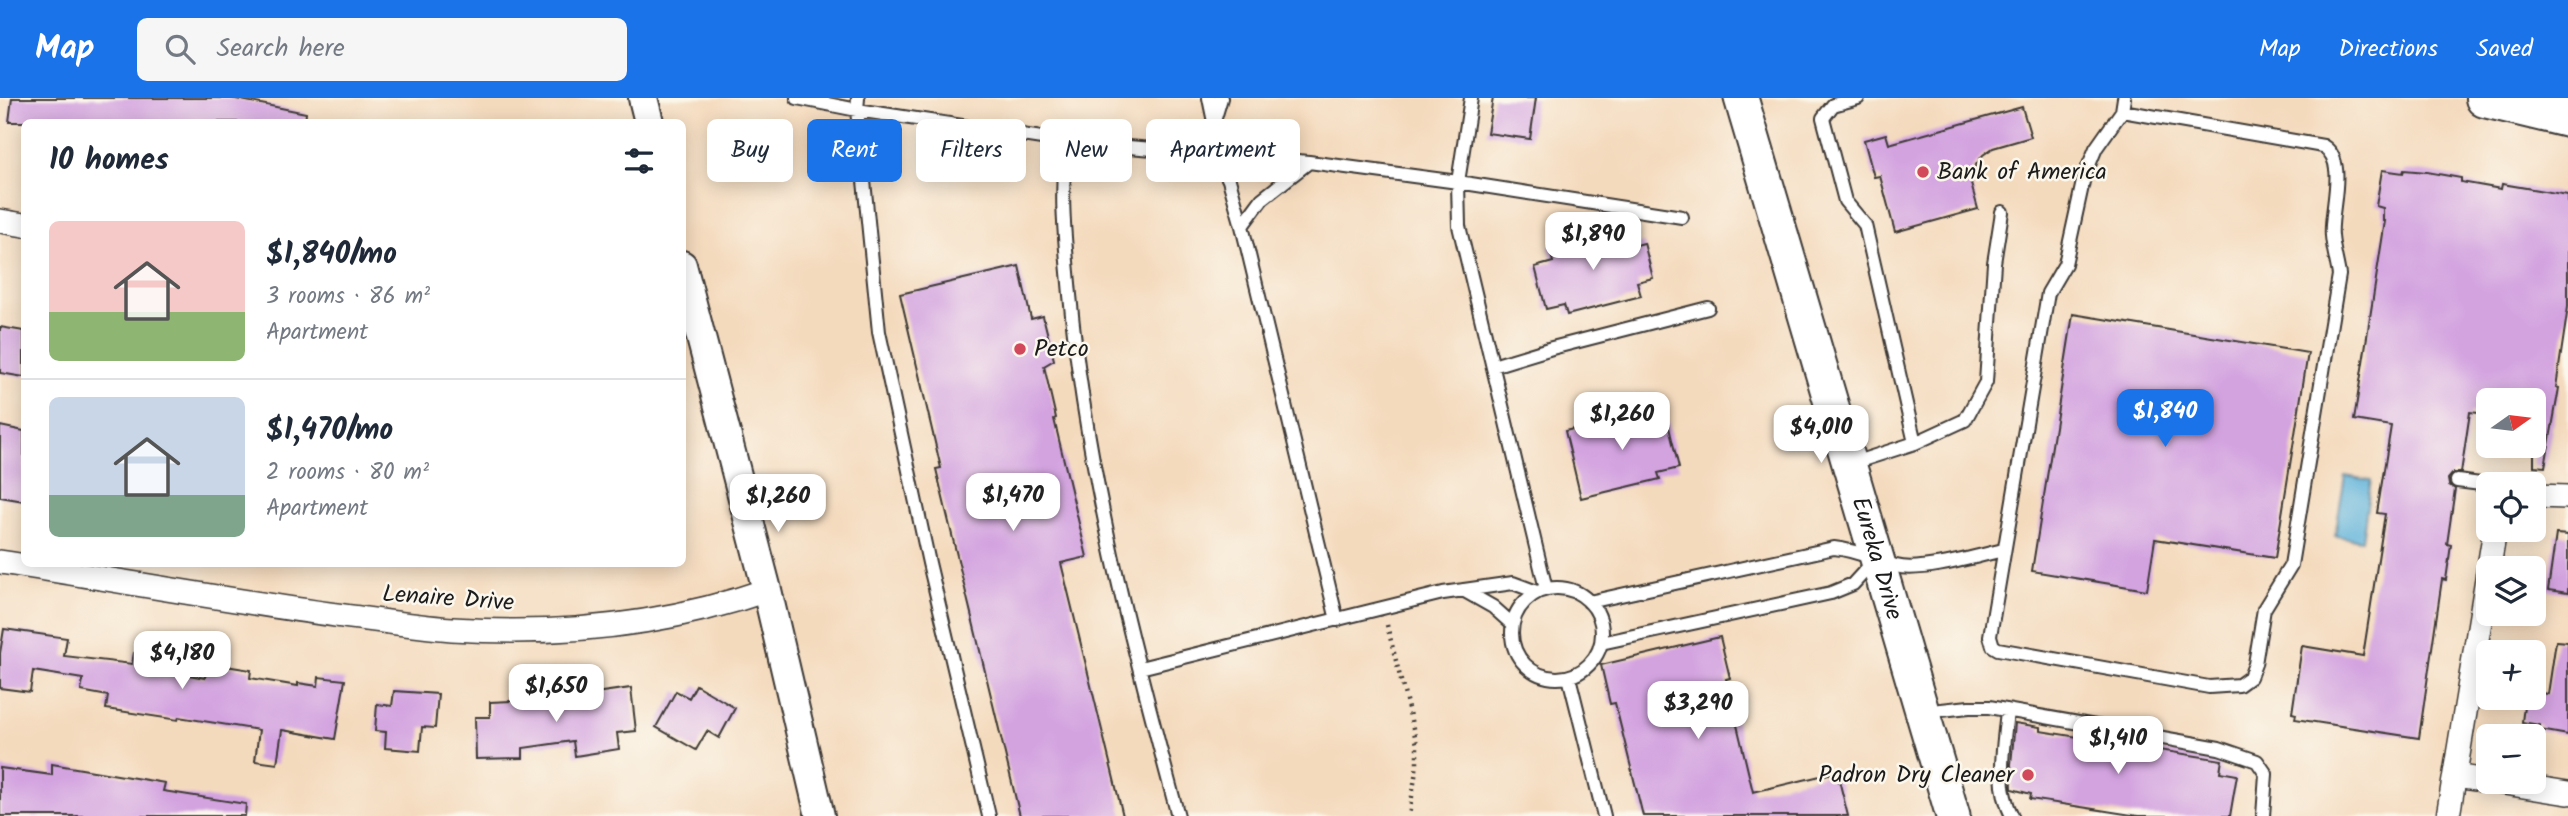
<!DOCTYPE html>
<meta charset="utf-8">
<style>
body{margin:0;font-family:Kalam,sans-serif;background:#f6f6f7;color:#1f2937;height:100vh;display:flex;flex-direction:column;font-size:26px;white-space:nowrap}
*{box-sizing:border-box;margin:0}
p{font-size:23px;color:#747a83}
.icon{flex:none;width:38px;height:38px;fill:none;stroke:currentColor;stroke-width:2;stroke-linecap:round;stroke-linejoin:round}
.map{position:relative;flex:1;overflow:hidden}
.drawer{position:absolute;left:21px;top:21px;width:665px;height:448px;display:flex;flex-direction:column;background:#fff;border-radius:10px;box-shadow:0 4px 18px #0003}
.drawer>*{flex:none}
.guide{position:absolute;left:707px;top:21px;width:665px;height:63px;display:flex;gap:14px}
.needle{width:46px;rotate:76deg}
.buttons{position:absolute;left:2476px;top:290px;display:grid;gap:14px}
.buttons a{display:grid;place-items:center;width:70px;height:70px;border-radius:10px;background:#fff;box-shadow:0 4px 18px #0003;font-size:35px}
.price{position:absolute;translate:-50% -60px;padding:0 16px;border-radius:14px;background:#fff;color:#222;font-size:23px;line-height:46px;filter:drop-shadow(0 2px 4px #0008)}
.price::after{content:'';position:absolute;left:50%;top:42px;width:21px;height:16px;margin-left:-10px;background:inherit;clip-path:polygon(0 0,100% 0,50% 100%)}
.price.active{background:#1a73e8;color:#fff}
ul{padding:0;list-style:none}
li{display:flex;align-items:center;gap:21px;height:175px;padding:0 28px}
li+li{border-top:2px solid #e0e1e3}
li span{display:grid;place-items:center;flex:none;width:196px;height:140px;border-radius:10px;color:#555}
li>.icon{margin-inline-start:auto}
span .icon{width:84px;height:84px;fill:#fffc;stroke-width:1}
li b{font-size:30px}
h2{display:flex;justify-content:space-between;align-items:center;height:84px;padding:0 28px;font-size:30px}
.tag{padding:0 24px;border-radius:10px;background:#fff;box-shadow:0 4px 18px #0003;font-size:24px;line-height:63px}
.tag.active{background:#1a73e8;color:#fff}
header{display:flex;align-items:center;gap:42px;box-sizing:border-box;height:98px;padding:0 35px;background:#1a73e8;color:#fff}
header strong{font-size:33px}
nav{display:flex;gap:38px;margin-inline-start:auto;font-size:24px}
.search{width:490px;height:63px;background:#f6f6f7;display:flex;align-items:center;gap:18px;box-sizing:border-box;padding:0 24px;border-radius:10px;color:#747a83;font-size:26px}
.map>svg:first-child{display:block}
.water{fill:#5eb2da;stroke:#3d677b;stroke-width:2}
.building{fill:#d3a3e0}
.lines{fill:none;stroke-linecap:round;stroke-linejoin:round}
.service-casing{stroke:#3c3834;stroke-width:16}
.minor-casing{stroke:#3c3834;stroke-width:26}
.tertiary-casing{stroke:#3c3834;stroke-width:32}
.secondary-casing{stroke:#3c3834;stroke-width:37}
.trunk-casing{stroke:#3c3834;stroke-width:42}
.path{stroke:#3c3834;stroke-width:4.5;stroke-dasharray:2 5;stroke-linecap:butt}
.service{stroke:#fff;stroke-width:12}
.minor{stroke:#fff;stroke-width:23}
.tertiary{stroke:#fff;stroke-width:28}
.secondary{stroke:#fff;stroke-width:33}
.trunk{stroke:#fff;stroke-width:38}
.poi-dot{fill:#d1495b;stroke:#fbf7ec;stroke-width:2.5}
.labels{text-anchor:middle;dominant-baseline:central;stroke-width:5;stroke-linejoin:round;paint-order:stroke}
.poi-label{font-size:24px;fill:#1c1c1c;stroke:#fbf7ec;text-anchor:start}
.street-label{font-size:24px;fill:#1c1c1c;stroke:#fbf7ec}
</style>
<header>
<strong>Map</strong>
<div class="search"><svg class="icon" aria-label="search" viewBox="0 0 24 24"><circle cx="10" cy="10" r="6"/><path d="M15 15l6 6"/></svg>Search here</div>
<nav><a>Map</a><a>Directions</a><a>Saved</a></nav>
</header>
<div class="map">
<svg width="2568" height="718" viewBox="0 0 2568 718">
<rect width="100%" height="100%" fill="#fbf7ec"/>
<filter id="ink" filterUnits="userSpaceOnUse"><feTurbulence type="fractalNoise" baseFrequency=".0143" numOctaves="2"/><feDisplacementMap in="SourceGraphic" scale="14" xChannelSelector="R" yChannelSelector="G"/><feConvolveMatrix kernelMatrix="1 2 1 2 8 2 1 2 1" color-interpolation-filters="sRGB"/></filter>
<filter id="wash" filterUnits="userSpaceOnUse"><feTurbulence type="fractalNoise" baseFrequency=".00686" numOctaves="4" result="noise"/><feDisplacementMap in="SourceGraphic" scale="28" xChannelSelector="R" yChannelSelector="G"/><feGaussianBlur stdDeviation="1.57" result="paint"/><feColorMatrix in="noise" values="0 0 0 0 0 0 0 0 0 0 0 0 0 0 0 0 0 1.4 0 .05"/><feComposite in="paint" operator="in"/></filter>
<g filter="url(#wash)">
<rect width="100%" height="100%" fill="#f4dabd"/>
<path class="water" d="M2345,378L2371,382L2362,442L2335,438Z"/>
<g id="blocks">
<path class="building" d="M12,0H231L306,15L305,24H9Z
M1493,0H1536L1530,41L1487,35Z
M2022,9L2031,39L1993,50L1983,57L1973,71L1971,86L1978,111L1895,134L1880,78L1874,79L1864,42L1886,36L1889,46Z
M2382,72L2403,75L2404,72L2427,74L2461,80V84L2501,91L2502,86L2568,97V209L2556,289L2559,290L2545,369L2534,368V303H2488V316L2470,314L2461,375H2453L2448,381L2449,387L2455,391L2447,446L2451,447L2446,482L2442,481L2419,640L2295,621L2296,616L2292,615L2302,548L2363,558L2385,416L2377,415L2391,328L2354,322L2385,123H2383V110L2376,108Z
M1623,130L1628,149L1644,145L1653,180L1637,184L1641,198L1567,217L1564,207L1546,211L1535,169L1553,164L1549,149L1575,142L1574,140Z
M1019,168L1031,221L1043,218L1054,262L1044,268L1056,320L1054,321L1087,459L1061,465L1123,718H1020L936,371L941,370L900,196Z
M2073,216L2308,255L2275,460L2155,441L2147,492L2032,473Z
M0,229L24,233V279L0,275Z
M1664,309L1679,370L1658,375L1660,381L1581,400L1565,333Z
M0,328L24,333V403L0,399Z
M2556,436L2568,437V495L2548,492Z
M4,531L67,540L64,558L132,566L134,555L159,559L157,571L205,580L207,565L251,572L250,580L298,588V585L318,588L319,579L345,582L335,641L282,632L277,666L255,663L259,632L179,619L178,622L106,611L108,598L81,593L83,581L33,573L30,594L0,590V555Z
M1720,539L1730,580L1726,581L1753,694L1837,674L1848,718H1643L1615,605L1610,606L1601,567Z
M2556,543L2568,544V637L2540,632V627L2522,624L2525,600H2534V594L2548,596Z
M696,587L735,610L719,640L707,633L696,652L656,629L676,593L689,600Z
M631,590L636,633L617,635L619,651L575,658L573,643L523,650V660L476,661L475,619H490V604L552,601Z
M394,593L438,596L435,630L422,629L420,653L385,650L386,634L375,633L377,606L392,608Z
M2015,625L2040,629V633L2222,662L2220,674L2237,677L2230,718H2138L2030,701L2031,696L2012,691L2011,666Z
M52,666L165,685L163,693L246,706L245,718H0V670L52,677Z"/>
</g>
</g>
<g filter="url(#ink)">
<use href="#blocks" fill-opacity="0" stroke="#3c3834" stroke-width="2"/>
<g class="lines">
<defs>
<path id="service" d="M797,0L857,12L1068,44L1309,64L1458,84L1682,119
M858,0L857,12L879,234L929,465L989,718
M1209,0L1214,24L1216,57L1229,82L1242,128L1337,522
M1471,0L1458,84L1459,128L1546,491
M2122,13L2323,48C2349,63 2329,114 2332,138C2333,151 2337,164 2339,177L2291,467L2264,511L2255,566L2250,579L2239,587L2209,589L1998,551L1993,548L1990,538L2048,195L2065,166L2084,79L2096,50L2122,13L2124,0
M1215,20L1221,0
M1068,44C1058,94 1066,147 1070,197C1086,374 1132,547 1178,718
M1242,128L1262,101L1309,64
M1493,268L1552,250L1708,210
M1915,345L1965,322L1986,284L1994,165L2002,114
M1850,366L1915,345L1865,127L1845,103L1823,20L1833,7L1858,0
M2457,383L2489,387
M1512 535a45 45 0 1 1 90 0a45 45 0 1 1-90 0Z
M1463,492L1493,509L1512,526
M1589,504L1834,450C1857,452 1875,462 1896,468C1919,475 1978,458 2003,452
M1601,545L1831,495L1853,486L1874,463
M1140,570L1443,495L1513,485L1537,494
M1569,579L1604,718
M2007,612C2004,648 1995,685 2012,718
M1923,614L1969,609H1989L2219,650L2257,663L2266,676L2263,718"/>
<path id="minor" d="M0,123L24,127
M2534,398L2568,399
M0,464C112,481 224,502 336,517C375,522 413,528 452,531C558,538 667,527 767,492
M2455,678L2488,683
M2498,684L2568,695
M2448,718L2495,432"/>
<path id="tertiary" d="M643,0L649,24
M682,167L767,492L820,718"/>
<g id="secondary">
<path id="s1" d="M1741,0L1953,718"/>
</g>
<path id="trunk" d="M2485,0L2568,20"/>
</defs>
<use href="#service" class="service-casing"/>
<use href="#minor" class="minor-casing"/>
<use href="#tertiary" class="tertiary-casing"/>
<use href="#secondary" class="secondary-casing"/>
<use href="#trunk" class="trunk-casing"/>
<path class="path" d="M1387,527L1417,646V666L1409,718"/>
<use href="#service" class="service"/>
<use href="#minor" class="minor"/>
<use href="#tertiary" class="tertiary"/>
<use href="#secondary" class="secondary"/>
<use href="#trunk" class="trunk"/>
</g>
</g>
<g class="poi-dot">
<circle cx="1923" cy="74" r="7"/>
<circle cx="1020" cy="251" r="7"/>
<circle cx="2028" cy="677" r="7"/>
</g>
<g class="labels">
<g class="poi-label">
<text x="1937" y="74">Bank of America</text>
<text x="1034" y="251">Petco</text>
<text x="2014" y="677" text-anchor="end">Padron Dry Cleaner</text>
</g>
<g class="street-label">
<text stroke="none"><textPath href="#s1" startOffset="480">Eureka Drive</textPath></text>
<text transform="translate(448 501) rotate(4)">Lenaire Drive</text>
</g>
</g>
</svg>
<div class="buttons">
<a><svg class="needle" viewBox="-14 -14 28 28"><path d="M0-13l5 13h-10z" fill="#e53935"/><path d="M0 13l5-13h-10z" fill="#747a83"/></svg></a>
<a><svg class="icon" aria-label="locate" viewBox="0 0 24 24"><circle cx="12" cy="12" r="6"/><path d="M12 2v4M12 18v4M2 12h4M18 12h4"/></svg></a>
<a><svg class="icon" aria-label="layers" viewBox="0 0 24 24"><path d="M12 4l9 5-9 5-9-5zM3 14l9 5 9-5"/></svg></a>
<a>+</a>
<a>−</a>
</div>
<b class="price" style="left:1593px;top:174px">$1,890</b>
<b class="price active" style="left:2165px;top:351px">$1,840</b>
<b class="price" style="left:1622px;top:354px">$1,260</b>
<b class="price" style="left:1821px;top:367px">$4,010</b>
<b class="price" style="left:1013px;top:435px">$1,470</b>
<b class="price" style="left:778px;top:436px">$1,260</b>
<b class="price" style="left:182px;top:593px">$4,180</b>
<b class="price" style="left:556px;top:626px">$1,650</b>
<b class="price" style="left:1698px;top:643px">$3,290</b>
<b class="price" style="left:2118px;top:678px">$1,410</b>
<div class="guide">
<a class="tag">Buy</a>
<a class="tag active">Rent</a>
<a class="tag">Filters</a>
<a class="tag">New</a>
<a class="tag">Apartment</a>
</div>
<section class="drawer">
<h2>10 homes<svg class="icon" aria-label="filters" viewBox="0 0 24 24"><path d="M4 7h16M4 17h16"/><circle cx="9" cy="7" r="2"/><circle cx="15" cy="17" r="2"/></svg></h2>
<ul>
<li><span style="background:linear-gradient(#f6c9c9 65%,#8fb573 0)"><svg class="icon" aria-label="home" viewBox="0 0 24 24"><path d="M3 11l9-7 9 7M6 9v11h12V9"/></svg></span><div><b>$1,840/mo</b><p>3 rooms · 86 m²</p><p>Apartment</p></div></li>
<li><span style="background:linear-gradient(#c9d6e8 70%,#7fa58c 0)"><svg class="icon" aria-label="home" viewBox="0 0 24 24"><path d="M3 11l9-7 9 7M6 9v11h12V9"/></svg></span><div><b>$1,470/mo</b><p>2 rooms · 80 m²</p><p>Apartment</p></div></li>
</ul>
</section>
</div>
